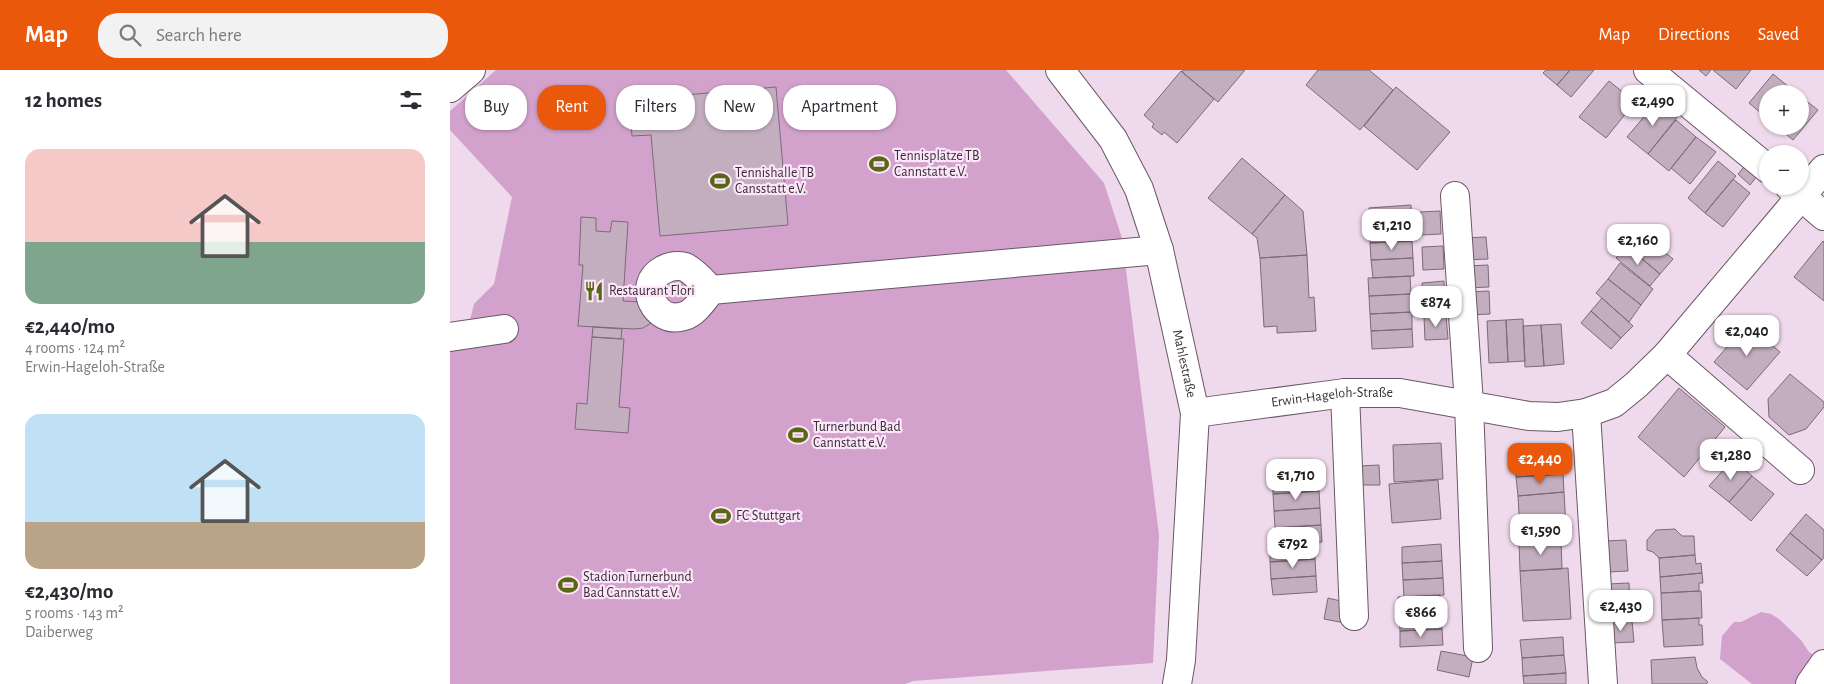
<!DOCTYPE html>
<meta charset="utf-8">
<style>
body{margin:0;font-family:"Alegreya Sans",sans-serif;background:#f2f2f3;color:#2b2b33;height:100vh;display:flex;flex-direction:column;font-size:19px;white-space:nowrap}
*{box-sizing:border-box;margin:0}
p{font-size:16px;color:#7c7c81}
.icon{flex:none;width:28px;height:28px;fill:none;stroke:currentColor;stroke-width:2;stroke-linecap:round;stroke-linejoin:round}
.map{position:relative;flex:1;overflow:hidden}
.details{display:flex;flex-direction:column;background:#fff;width:450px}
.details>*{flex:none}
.banner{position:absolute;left:15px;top:15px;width:475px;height:45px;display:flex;gap:10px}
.fabs{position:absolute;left:1309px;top:15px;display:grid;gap:10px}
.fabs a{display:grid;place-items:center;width:50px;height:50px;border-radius:50%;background:#fff;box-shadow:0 1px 4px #0004;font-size:25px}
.price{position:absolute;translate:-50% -42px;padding:0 11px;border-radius:10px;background:#fff;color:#222;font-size:16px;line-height:32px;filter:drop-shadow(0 1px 2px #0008)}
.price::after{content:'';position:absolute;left:50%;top:30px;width:15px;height:11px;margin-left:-8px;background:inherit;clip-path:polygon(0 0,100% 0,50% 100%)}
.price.current{background:#ea580c;color:#fff}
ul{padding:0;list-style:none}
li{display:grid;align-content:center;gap:10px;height:265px;padding:0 25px}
li span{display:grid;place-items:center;height:155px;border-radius:15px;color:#555}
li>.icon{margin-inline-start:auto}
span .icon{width:90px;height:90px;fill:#fffc;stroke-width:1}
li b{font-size:21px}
h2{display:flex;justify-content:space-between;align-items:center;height:60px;padding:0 25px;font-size:21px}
.tag{padding:0 18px;border-radius:20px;background:#fff;box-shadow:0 1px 4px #0004;font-size:18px;line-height:45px}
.tag.current{background:#ea580c;color:#fff}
header{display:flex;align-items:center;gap:30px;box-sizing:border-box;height:70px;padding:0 25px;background:#ea580c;color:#fff}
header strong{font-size:24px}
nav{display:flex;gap:28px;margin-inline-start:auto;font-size:18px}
.search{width:350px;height:45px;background:#f2f2f3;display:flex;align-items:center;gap:12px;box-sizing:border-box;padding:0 18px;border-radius:20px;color:#7c7c81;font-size:19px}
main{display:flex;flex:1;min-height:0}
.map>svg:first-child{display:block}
.green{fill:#d2a2cc}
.building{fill:#c3aec0;stroke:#7d697a}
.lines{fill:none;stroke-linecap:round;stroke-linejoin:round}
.minor-casing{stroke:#6a5767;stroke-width:30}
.minor{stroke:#fff;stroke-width:28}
.labels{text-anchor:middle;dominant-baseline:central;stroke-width:4.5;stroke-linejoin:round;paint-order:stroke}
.poi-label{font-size:14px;fill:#372f36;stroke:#fde6fa;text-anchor:start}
.street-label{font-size:14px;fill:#372f36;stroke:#fde6fa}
</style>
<header>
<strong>Map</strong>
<div class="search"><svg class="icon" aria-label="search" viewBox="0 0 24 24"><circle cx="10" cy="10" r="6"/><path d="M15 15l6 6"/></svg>Search here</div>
<nav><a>Map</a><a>Directions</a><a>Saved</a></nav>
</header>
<main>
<section class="details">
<h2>12 homes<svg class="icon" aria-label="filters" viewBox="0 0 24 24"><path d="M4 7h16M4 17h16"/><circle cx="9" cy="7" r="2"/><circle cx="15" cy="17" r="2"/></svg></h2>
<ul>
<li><span style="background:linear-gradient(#f6c9c9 60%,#7fa58c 0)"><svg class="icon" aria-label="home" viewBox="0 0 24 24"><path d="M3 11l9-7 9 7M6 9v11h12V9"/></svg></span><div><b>€2,440/mo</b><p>4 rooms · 124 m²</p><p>Erwin-Hageloh-Straße</p></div></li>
<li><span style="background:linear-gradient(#bfe0f5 70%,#b9a48a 0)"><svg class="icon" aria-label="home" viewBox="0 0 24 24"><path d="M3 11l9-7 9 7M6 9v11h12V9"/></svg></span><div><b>€2,430/mo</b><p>5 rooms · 143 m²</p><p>Daiberweg</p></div></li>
</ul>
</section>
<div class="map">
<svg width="1374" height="614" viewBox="0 0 1374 614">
<rect width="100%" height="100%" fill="#efd9ec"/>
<path class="green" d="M46,0H556L654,113L672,168L709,465L703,593L463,611L455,614H0V255L20,250L24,234L44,214L62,127L0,60V41Z
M1311,542L1321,544L1329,549L1351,570L1359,582L1374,592L1360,614H1302L1270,589L1272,566L1284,552H1291Z"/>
<path class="building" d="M733,0H795L768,32L732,2Z
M868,0H919L943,20L910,60L856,15Z
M1096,0H1120L1107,15L1093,3Z
M1120,0H1144L1121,27L1107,15Z
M1249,0H1261L1256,6Z
M1263,0H1301L1286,19Z
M731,1L764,29L727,73L714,62L712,65L702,57L704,54L694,45Z
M1323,4L1345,22L1344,24H1318V49L1299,33Z
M1159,11L1185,32L1156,68L1129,47Z
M326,17L338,155L210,166L201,65L182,66L179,30Z
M946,17L1000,62L967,100L914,56Z
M1350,26L1368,40L1343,70L1326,56H1350Z
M1208,30L1228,46L1198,84L1177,67Z
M1226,50L1246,67L1219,101L1198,84Z
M1246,67L1266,82L1240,114L1221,98Z
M792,88L835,125L802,164L758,128Z
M1268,91L1286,106L1255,143L1238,128Z
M1298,92L1310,102L1300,115L1288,104Z
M1283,109L1300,123L1273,157L1255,143Z
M835,125L853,141L857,185L810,188L807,168L802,164Z
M961,135L962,153L920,155L919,138Z
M990,141L991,164L971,165L970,142Z
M131,147L146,148V161L160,162L162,151L178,152L173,231L191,232L201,253L193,258L185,259L128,256L133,195H129Z
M962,153V171L920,173V155Z
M1189,161L1223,189L1210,204L1177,176Z
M1036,167L1038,189L1014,190L1013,168Z
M962,171L963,188L921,190L920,173Z
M1373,171L1374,172V231L1344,207Z
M993,176L994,199L973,200L972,177Z
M1177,176L1210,204L1200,216L1166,188Z
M857,185L859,228L864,227L866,261L827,263V256L814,257L810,188Z
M963,188L964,206L923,208L921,190Z
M1170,193L1203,219L1191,235L1158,209Z
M1038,195L1039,217L1017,218L1016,196Z
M960,206L961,224L919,226L918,208Z
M1158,209L1191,235L1179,252L1146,223Z
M994,211L995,234L973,236L972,213Z
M1039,221L1040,244L1019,245L1018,222Z
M961,224L962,242L920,244L919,226Z
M1152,228L1183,256L1171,268L1141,241Z
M1141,241L1171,268L1161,279L1131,253Z
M962,242V259L921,261L920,244Z
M996,245L998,269L975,270L974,247Z
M1073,249L1075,291L1058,292L1056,250Z
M1056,250L1058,292L1039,293L1037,251Z
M1111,254L1114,294L1094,296L1091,255Z
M1297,254L1330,282L1297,320L1264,292Z
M1091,255L1094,296L1075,297L1073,256Z
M143,257L172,259L171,269L142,267Z
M962,259L963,277L922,279L921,261Z
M142,267L174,269L169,337L180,338L178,363L125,359L127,333L137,334Z
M1340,304L1374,332V337L1356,359L1339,365L1319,347L1318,329Z
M1229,318L1275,357L1234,407L1188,367Z
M991,373L993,409L944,412L943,375Z
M1111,385L1113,404L1066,407L1065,388Z
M1283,389L1302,406L1279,432L1259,416Z
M929,395L930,415H909V396Z
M868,404L869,421L823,424L822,407Z
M1113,404L1114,422L1068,426L1066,407Z
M1302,406L1324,424L1301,451L1279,432Z
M988,410L991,449L942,453L939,414Z
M869,421L870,438L824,441L823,424Z
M1114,422L1116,457L1070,460L1068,426Z
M870,438L871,455L825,458L824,441Z
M1356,444L1374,460V487L1372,490L1340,463Z
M871,455L872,472L826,475L825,458Z
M1225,459L1232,466H1244L1245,485L1209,488L1203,482L1197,480V470L1206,460Z
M1340,463L1372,490L1357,506L1326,480Z
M1176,470L1178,501L1158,502L1156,471Z
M1111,471L1112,499L1070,501L1069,473Z
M864,472L865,489L820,492V476Z
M991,474L992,491L952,493V477Z
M1245,485L1246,494L1251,493L1252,503L1210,507L1209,488Z
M865,489L866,506L821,509L820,492Z
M992,491L993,508L953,510L952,493Z
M1118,498L1121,549L1073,551L1070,501Z
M1252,503L1253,513H1249V521L1211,523L1210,507Z
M866,506L867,522L823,525L821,509Z
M993,508L994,525L954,527L953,510Z
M1179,513L1180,536L1159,538L1158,514Z
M1251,521L1252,548L1212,550L1211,523Z
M990,525L991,542L949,544L948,527Z
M878,528L899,533L895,553L874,549Z
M991,542L992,559L950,561L949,544Z
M1249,548V555H1252L1253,575L1214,577L1212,550Z
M1182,551L1184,572L1160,573L1159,553Z
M992,559L993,575L950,577V561Z
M1113,567L1114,585L1072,588L1070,570Z
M991,581L1023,587L1019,607L987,600Z
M1114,585L1116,603L1073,606L1072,588Z
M1245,587L1247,598L1252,607L1258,612L1256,614H1202L1201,590Z
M1116,603V614H1074L1073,606Z"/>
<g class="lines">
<defs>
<g id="minor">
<path id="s1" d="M610,0L663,69L689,119L709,180L745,343L731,590L727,614"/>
<path d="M1198,0L1318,99"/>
<path d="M0,18L21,0"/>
<path d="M1339,116L1374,146"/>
<path d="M1005,126L1019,334L1028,578"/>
<path d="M261,220C254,213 244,201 235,197C227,195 220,196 213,200C186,214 205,256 234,246C245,243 254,229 261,220L709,180"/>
<path d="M0,267L54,259"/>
<path d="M1217,285L1350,400"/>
<path d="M895,323L904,546"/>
<path id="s2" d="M745,343L895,323H950L1079,346L1108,347L1136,343L1164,333L1186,315L1217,285L1374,99"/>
<path d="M1136,343L1153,614"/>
<path d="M1360,614L1374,594"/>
</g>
</defs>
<use href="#minor" class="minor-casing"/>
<use href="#minor" class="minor"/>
</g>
<defs>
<symbol id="stadium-bare" viewBox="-9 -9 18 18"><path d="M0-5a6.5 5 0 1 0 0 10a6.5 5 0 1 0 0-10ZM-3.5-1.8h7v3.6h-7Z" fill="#586812" stroke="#fde6fa" stroke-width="2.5" paint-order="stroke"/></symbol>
<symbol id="restaurant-bare" viewBox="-9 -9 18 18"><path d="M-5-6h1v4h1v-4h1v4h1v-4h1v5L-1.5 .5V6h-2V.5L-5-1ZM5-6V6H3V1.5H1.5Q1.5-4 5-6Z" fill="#586812" stroke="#fde6fa" stroke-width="2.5" paint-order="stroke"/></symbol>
</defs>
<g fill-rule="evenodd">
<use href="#stadium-bare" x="415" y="80" width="28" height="28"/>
<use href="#stadium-bare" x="256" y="97" width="28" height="28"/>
<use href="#restaurant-bare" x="130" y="207" width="28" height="28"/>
<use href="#stadium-bare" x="334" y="351" width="28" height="28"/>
<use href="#stadium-bare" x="257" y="432" width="28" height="28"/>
<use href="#stadium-bare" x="104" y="501" width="28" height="28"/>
</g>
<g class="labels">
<g class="poi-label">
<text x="444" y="86">Tennisplätze TB<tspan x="444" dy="16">Cannstatt e.V.</tspan></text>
<text x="285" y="103">Tennishalle TB<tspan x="285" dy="16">Cansstatt e.V.</tspan></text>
<text x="159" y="221">Restaurant Flori</text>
<text x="363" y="357">Turnerbund Bad<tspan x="363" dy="16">Cannstatt e.V.</tspan></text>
<text x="286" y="446">FC Stuttgart</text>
<text x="133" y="507">Stadion Turnerbund<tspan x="133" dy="16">Bad Cannstatt e.V.</tspan></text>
</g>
<g class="street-label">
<text stroke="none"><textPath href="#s1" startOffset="324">Mahlestraße</textPath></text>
<text stroke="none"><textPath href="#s2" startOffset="138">Erwin-Hageloh-Straße</textPath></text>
</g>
</g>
</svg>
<div class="fabs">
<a>+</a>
<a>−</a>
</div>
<b class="price" style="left:1203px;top:57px">€2,490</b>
<b class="price" style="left:942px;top:181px">€1,210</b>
<b class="price" style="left:1188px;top:196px">€2,160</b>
<b class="price" style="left:986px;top:258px">€874</b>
<b class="price" style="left:1297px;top:287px">€2,040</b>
<b class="price" style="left:1281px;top:411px">€1,280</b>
<b class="price current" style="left:1090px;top:415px">€2,440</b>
<b class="price" style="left:846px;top:431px">€1,710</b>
<b class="price" style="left:1091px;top:486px">€1,590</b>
<b class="price" style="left:843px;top:499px">€792</b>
<b class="price" style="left:1171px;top:562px">€2,430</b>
<b class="price" style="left:971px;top:568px">€866</b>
<div class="banner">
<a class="tag">Buy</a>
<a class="tag current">Rent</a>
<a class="tag">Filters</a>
<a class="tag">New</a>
<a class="tag">Apartment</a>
</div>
</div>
</main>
